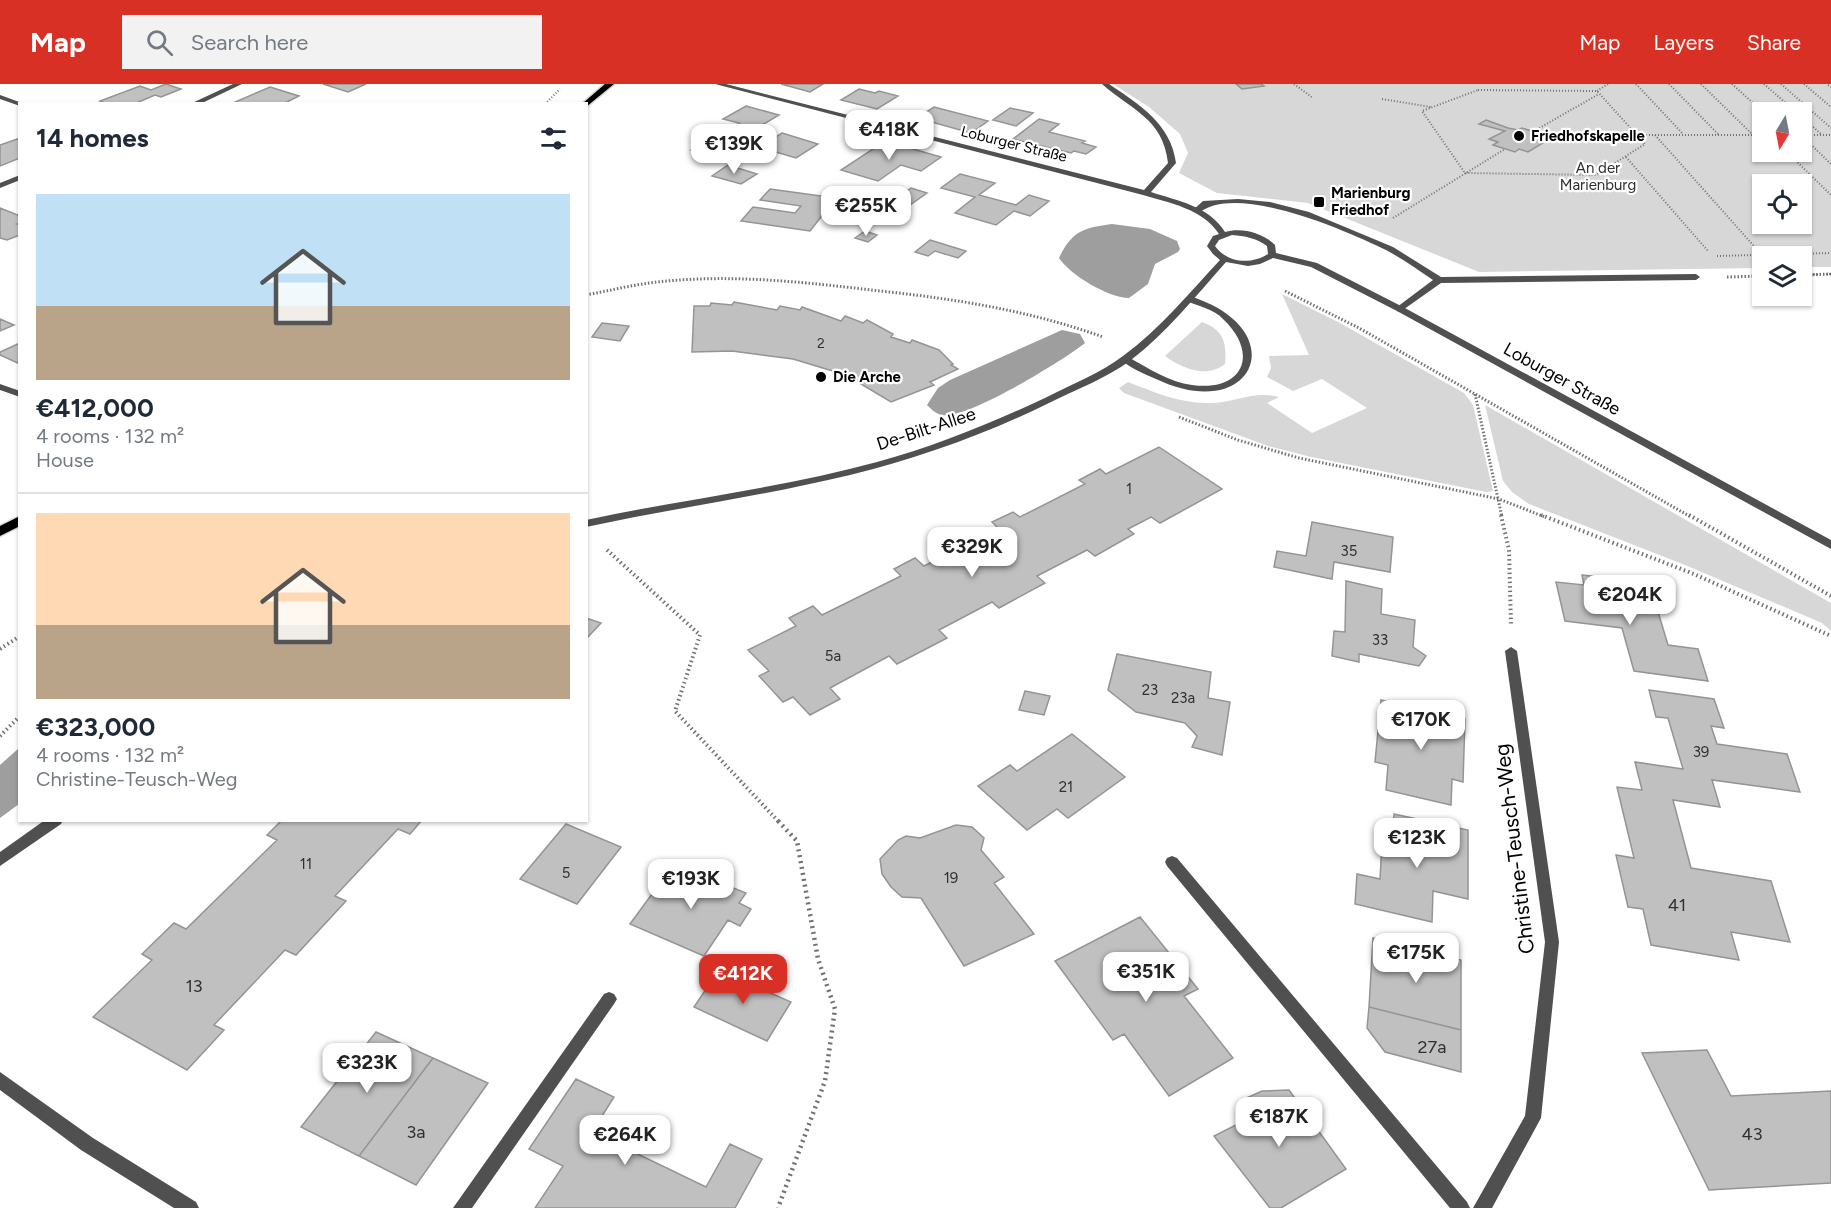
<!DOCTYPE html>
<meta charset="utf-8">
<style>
body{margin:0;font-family:Figtree,sans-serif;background:#f2f2f3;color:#1f2937;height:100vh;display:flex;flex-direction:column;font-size:22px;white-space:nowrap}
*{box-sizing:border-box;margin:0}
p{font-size:20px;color:#747a83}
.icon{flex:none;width:33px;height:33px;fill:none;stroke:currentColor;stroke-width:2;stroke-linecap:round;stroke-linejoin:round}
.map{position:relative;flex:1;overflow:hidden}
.side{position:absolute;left:18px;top:18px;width:570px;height:720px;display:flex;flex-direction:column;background:#fff;border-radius:0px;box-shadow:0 2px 4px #0004}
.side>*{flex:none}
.needle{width:39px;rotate:190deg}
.fabs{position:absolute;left:1752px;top:18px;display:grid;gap:12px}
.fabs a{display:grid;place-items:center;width:60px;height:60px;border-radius:0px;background:#fff;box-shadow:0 2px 4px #0004;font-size:30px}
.price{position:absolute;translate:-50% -51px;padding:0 14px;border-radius:12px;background:#fff;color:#222;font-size:20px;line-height:39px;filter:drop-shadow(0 2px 3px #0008)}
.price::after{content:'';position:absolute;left:50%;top:36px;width:18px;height:14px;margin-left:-9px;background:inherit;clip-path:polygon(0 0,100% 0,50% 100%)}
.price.active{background:#d93025;color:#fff}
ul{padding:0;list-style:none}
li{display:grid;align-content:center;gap:12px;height:318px;padding:0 18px}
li+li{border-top:2px solid #e0e1e3}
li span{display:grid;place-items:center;height:186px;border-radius:0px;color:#555}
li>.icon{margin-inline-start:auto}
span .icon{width:108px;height:108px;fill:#fffc;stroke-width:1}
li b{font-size:26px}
h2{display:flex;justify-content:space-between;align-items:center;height:72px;padding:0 18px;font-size:26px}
header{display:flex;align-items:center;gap:36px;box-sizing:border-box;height:84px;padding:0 30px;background:#d93025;color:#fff}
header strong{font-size:28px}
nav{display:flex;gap:33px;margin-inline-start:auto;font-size:21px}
.search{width:420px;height:54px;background:#f2f2f3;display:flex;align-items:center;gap:15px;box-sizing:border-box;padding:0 21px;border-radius:0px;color:#747a83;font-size:22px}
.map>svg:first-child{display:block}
.green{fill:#d7d7d7;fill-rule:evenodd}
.water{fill:#9e9e9e}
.building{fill:#c0c0c0;stroke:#949494;stroke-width:1.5}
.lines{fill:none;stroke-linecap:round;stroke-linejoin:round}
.primary-casing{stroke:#dbdbdb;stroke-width:3}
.path-far3{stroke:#727272;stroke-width:2;stroke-dasharray:1 2;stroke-linecap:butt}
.path-far2{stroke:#727272;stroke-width:3;stroke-dasharray:1.5 2;stroke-linecap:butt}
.path-far1{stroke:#727272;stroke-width:4;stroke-dasharray:1.5 3;stroke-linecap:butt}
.path{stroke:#727272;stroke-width:4.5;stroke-dasharray:2 4;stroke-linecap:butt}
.service{fill:#505050;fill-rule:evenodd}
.minor{fill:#505050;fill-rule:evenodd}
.primary{fill:#000;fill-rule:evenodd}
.poi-dot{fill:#000;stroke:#fff;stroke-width:2}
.labels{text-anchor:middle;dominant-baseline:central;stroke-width:4.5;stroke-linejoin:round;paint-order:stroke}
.far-number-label{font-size:14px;fill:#303030}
.far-poi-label{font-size:15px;font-weight:bold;fill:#000;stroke:#fff;text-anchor:start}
.far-street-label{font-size:15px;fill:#000;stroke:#fff}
.far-park-label{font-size:15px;fill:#2e2e2e;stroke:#fff}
.number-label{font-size:15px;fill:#303030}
.street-label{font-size:18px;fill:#000;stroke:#fff}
.near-number-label{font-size:18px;fill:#303030}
.near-street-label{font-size:21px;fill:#000;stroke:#fff}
</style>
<header>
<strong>Map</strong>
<div class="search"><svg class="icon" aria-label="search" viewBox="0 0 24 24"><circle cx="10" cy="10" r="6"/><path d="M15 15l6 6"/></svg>Search here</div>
<nav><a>Map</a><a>Layers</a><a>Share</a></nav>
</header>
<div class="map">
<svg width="1831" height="1124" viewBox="0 0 1831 1124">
<rect width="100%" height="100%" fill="#fff"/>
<path class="green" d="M1113,0H1831V183H1802V172H1762V184L1479,188L1308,119L1217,109L1179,89L1188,69L1180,50L1149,23ZM1762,28H1802V68H1762ZM1762,100H1802V140H1762Z
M1282,210L1340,239L1464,309L1473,321L1493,407L1486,408L1311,373L1268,362L1124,309L1119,304L1128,298C1154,308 1181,320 1210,319C1234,319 1255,306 1279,313L1267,319L1312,349L1367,324L1322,295L1293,307L1267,293L1271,284L1269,272L1309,271Z
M1202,238C1223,246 1227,257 1225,280C1207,295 1181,284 1165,272Z
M1485,321L1831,519V547L1822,539L1685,481L1529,420L1512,408L1503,397Z"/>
<path class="water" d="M1112,140L1150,145L1177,157L1180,165L1178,168L1155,180L1148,200L1129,214C1109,214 1070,191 1059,174C1072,147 1083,144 1112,140Z
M1062,246L1080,250L1085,259C1064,276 966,336 942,331C936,330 931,325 927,321L938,304L950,296Z
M19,664V720L0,734V681Z"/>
<path class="building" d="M166,0L181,5L161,13L155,11L134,20H107L100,17L140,2L151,6Z
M323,0H366L348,8Z
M781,0H823L810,8Z
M1236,0H1261L1264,2L1242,5Z
M270,3L299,12L283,20L233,19Z
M859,5L875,9L879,7L898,12L877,25L841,16Z
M746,22L779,31L735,57L745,60L741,62L755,66L734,79L691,66L739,39L723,35Z
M934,23L988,37L971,49L917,34Z
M1010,24L1033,29L1016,42L993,36Z
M1039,35L1059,40L1049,48L1085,57L1082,59L1096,63L1086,70L1074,67L1071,69L1013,55Z
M1486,36L1508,44L1518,46L1522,44L1544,51L1540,53L1548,56L1528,68L1519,65L1515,68L1493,61L1498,58L1489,55L1505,47L1479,40Z
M782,49L818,60L796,74L759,63Z
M20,54V74L0,82V61Z
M885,57L941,73L921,87L901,81L878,97L841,86Z
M728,81L757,90L741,100L712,92Z
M960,90L995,99L979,111L1016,121L1029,111L1049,117L1030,132L1014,127L996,141L955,129L975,113L941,104Z
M911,104L927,109L910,121L893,117Z
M770,105L836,114L810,147L741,137L753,123L795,129L801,122L760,116Z
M0,124L20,132V139L17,140L20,141V151L7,156L0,154Z
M865,147L877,151L868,158L855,154Z
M930,156L966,167L958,174L935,167L928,172L915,168Z
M734,218L777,226L780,222L800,226L802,223L841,237L845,232L863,239L867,236L893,250L891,253L910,259L912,256L939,266L953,280L951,281L958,285L930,298L934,301L891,318L846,291L793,275L732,267L692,268L694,222H710L711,219L732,221Z
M0,235L14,241L0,247Z
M602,239L629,242L620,257L592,253Z
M20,259V280L0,271V268Z
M1159,363L1222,405L1160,439L1151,433L1128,445L1134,450L1095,472L1087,466L1037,492L1045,499L999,524L992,518L939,546L947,554L897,580L889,572L830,604L840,615L810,631L793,613L783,618L759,592L769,587L748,566L796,542L789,534L813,522L822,531L901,492L894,485L915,474L924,482L998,444L992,438L1013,428L1020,433L1085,400L1079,396L1100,385L1106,390Z
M1312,438L1393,453L1390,488L1334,478L1332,495L1274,483L1277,467L1306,472Z
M1582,491L1617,495L1620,507L1653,511L1668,561L1698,565L1708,597L1634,587L1622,544L1565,537L1556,498L1584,501Z
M1346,497L1382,505L1381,530L1415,536L1413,563L1426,572L1419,582L1359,570V578L1332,572L1334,547L1345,548Z
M586,534L601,539L586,555Z
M1117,570L1211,588L1208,614L1230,618L1222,671L1192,663L1197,652L1185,639L1136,628L1108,606Z
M1649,606L1714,615L1724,644L1711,642L1717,660L1787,670L1800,708L1712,696L1720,723L1673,716L1691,784L1771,797L1790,858L1731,848L1739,876L1651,861L1643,825L1628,823L1616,771L1634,774L1617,703L1642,706L1635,678L1683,685L1668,634L1656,633Z
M1025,607L1050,612L1044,631L1019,626Z
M1381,616L1465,635L1463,698L1452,695L1451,721L1386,706L1388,681L1375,678Z
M1072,650L1125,693L1068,734L1057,725L1027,746L978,702L1010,681L1017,687Z
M1394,730L1468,746V815L1433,807L1432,838L1355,820L1357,790L1380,795L1382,759L1392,761Z
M282,736H422L410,750L398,745L335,812L346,817L296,871L285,866L214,941L224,946L187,986L93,933L152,876L142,870L174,839L186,845L277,756L267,751Z
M566,740L621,763L577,820L520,795Z
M956,741L972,743L984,754L981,766L1004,793L994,799L1034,850L964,882L921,814L902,813L891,803L882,790L880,775L898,756L906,752L920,754Z
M674,780L746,809L739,819L751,825L740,842L728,836L704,872L630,840Z
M1140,833L1198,905L1184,912L1233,974L1169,1012L1124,950L1113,956L1055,877Z
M1373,854L1461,876V946L1369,923Z
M719,886L791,918L767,957L694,923Z
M1369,923L1461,946V988L1385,968L1367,944Z
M376,948L433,974L359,1072L301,1043Z
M1707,966L1731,1012L1831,1007V1099L1709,1106L1642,969Z
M433,974L488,999L416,1101L359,1072Z
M576,995L614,1013L592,1048L706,1103L730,1060L762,1075L735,1124H535L563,1082L529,1065Z
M1289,1006L1346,1085L1281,1124H1270L1214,1052L1242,1038V1016L1262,1007Z"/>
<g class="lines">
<defs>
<path id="primary" d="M605,0H614L586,23V20L583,19Z
M20,432V442L0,452V442Z"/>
</defs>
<use href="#primary" class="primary-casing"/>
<path class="path-far3" d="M1294,0L1313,14
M1636,0L1683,50
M1669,0L1718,50
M1701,0L1752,50
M1732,0L1763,28
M1764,0L1796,28
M1781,0L1831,44
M1804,0L1831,23
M1828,1L1831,3
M1478,6L1597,7L1645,60L1596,91L1465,89L1422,27Z
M1597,7L1608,0
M1382,15L1431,23
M545,20L560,5
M1802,33L1821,50
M1534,47L1599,10
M1637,51H1762
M1655,51L1761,170
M1802,51H1831
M1802,52L1831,80
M1787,68L1831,111
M1626,73L1708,167
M1393,134L1505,65
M1717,172L1831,169
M1802,191L1831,190"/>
<path class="path-far2" d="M1802,191L1831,190
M1727,193L1762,192
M1285,207L1359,244L1691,433
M586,211C607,207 628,202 649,199C726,189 804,198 880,207C957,215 1031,227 1103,253
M1475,310L1502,433
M1179,333L1238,356L1299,374L1499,415L1545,433"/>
<path class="path-far1" d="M1501,431L1509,466L1511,542
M1541,431L1694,490L1831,552
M1689,431L1831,512
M607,466L700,551L675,627L779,738
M0,565L20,552
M0,652L20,632"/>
<path class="path" d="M778,737L797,757L818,875L835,925L825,997L778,1124"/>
<path class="service" d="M1238,115L1270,118L1309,128L1393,163L1441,193L1696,190L1700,193L1696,196L1441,199L1400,228L1397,227V223L1433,196C1418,186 1403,175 1386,166C1347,147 1236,98 1199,129L1192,127L1203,117Z
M1189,212C1295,244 1255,342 1156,295C1144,290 1130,284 1120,275L1122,273H1128C1148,284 1169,298 1192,301C1243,308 1260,270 1223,235C1214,225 1198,222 1186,217L1185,215Z
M609,908L614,910L617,915L614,920L472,1124H453L604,910Z"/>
<path class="minor" d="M233,0H242L200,20H190Z
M715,0H726L1144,106L1168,79C1163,34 1131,26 1102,0H1109C1140,21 1171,40 1176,79L1151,108C1178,117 1209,122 1225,148C1242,143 1263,149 1275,161L1276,169L1317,179L1403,223L1831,456V465L1397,227L1311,183L1273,174L1260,180L1248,182L1226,178C1196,212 1167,248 1131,276C1107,294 1077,305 1051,318C986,350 919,374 850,391C763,412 674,424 586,443V436C683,415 782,404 877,378C936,362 992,339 1047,313C1072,300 1101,289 1123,272C1160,245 1189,209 1220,176L1213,170L1207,162L1213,152L1219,150C1203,125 1170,119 1143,111ZM1232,151C1245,152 1256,154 1267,162L1268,170C1251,181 1227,179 1215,162L1219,156Z
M0,11L22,19L23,20H20V22L0,15Z
M20,91V96L0,104V99Z
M0,300L20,307V313L0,306Z
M1511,563L1517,567L1559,858L1541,1034L1492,1124H1473L1525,1032L1545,858L1505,567Z
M45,736H63L61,740L0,782V768Z
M1172,772L1177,774L1467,1118L1470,1124H1450L1167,782L1165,778L1167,774Z
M0,988L93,1054L196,1118L199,1124H174L81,1066L0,1006Z"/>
<use href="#primary" class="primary"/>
</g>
<g class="poi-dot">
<circle cx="1519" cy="52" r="6"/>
<rect x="1313" y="112" width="12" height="12" rx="3"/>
<circle cx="821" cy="293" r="6"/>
</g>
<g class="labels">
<g class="far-number-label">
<text x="821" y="259">2</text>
</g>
<g class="far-poi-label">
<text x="1531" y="52">Friedhofskapelle</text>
<text x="1331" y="109">Marienburg<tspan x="1331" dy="17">Friedhof</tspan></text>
<text x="833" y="293">Die Arche</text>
</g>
<g class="far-street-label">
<text transform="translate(1014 60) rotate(14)">Loburger Straße</text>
</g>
<g class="far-park-label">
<text x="1598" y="84">An der<tspan x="1598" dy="17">Marienburg</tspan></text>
</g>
<g class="number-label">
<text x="1129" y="405">1</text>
<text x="1349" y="467">35</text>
<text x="1380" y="556">33</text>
<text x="833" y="572">5a</text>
<text x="1150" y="606">23</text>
<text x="1183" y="614">23a</text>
<text x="1701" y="668">39</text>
<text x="1066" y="703">21</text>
<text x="306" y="780">11</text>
<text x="566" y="789">5</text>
<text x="951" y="794">19</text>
</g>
<g class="street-label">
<text transform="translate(1562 295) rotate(29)">Loburger Straße</text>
<text transform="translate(926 345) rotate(-18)">De-Bilt-Allee</text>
</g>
<g class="near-number-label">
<text x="1677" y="821">41</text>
<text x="194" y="902">13</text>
<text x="1432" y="963">27a</text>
<text x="416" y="1048">3a</text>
<text x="1752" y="1050">43</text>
</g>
<g class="near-street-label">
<text transform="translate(1514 765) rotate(-97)">Christine-Teusch-Weg</text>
</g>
</g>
</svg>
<div class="fabs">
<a><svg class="needle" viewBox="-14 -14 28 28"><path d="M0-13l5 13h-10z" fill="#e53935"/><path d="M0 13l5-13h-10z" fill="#747a83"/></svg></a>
<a><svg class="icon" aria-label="locate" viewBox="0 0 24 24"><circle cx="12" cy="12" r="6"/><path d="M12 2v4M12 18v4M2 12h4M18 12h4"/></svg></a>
<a><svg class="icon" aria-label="layers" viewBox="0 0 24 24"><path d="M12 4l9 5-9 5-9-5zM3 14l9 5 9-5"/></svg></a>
</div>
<b class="price" style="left:889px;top:77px">€418K</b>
<b class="price" style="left:734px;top:91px">€139K</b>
<b class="price" style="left:866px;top:153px">€255K</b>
<b class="price" style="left:972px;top:494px">€329K</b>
<b class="price" style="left:1630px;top:542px">€204K</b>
<b class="price" style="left:1421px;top:667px">€170K</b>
<b class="price" style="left:1417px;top:785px">€123K</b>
<b class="price" style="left:691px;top:826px">€193K</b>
<b class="price" style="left:1416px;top:900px">€175K</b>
<b class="price" style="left:1146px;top:919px">€351K</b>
<b class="price active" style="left:743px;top:921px">€412K</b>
<b class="price" style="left:367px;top:1010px">€323K</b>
<b class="price" style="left:1279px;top:1064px">€187K</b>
<b class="price" style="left:625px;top:1082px">€264K</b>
<section class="side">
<h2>14 homes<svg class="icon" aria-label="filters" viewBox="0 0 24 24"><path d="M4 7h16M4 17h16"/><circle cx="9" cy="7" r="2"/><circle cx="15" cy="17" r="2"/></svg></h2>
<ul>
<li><span style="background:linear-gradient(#bfe0f5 60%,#b9a48a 0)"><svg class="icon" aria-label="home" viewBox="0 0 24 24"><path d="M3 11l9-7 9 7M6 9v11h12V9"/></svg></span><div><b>€412,000</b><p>4 rooms · 132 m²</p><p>House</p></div></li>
<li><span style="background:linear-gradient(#ffd9b3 60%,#b9a48a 0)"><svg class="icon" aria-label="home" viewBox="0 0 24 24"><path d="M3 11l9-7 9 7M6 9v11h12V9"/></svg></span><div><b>€323,000</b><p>4 rooms · 132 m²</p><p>Christine-Teusch-Weg</p></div></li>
</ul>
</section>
</div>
